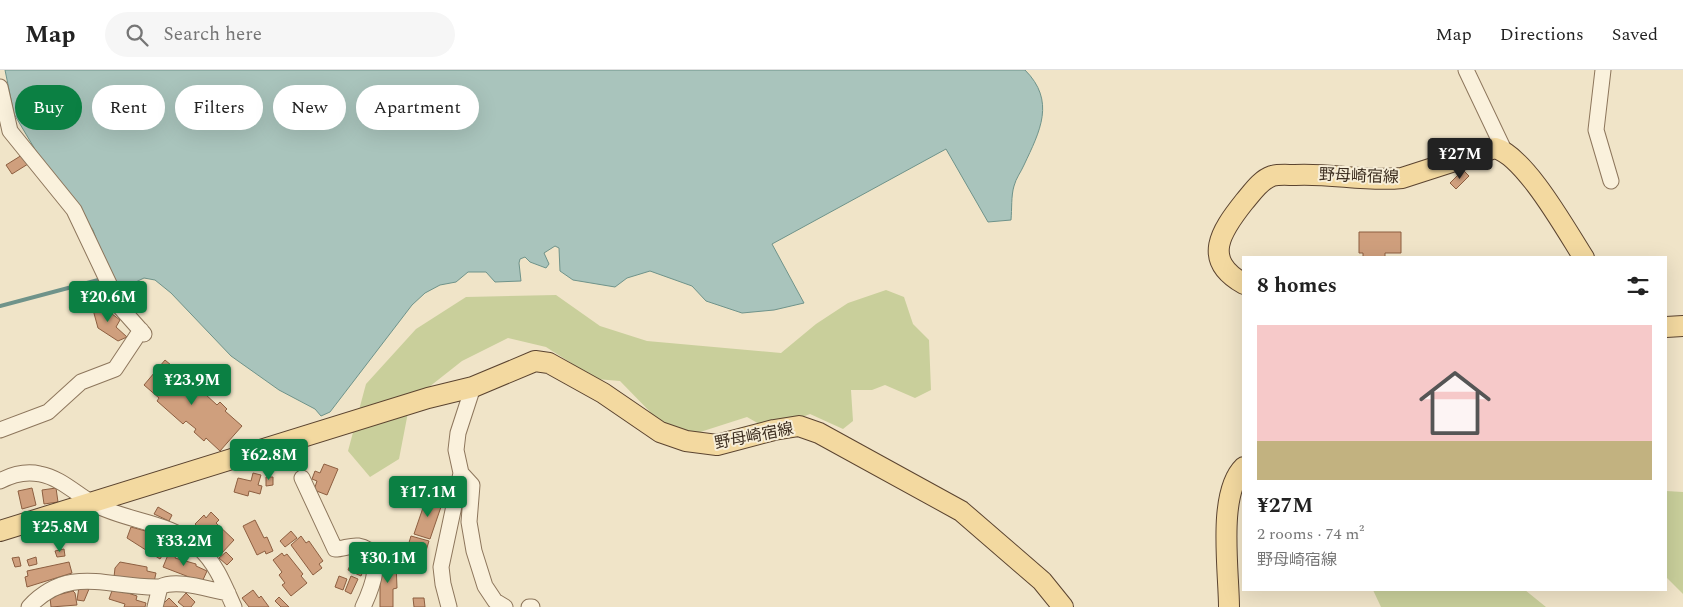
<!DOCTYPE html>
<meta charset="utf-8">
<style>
body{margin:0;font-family:Spectral,"Noto Sans JP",serif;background:#f6f6f6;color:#222;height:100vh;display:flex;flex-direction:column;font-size:19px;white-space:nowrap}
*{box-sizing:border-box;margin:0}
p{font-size:16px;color:#767676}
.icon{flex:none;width:28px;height:28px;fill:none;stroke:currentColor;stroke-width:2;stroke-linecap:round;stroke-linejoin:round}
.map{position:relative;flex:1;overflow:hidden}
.drawer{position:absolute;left:1242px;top:186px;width:425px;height:335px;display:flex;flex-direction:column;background:#fff;border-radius:0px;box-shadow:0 5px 20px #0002}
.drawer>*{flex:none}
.top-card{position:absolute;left:15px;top:15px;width:475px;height:45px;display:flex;gap:10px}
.price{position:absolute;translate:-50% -42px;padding:0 11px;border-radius:5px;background:#0b8043;color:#fff;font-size:16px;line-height:32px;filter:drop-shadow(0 1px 2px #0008)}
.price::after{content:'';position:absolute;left:50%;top:30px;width:15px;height:11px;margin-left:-8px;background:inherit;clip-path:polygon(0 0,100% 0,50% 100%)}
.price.on{background:#222;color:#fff}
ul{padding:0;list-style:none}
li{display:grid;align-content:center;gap:10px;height:265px;padding:0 15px}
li+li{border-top:1px solid #e0e0e0}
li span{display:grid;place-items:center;height:155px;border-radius:0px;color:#555}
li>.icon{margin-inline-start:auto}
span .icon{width:90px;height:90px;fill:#fffc;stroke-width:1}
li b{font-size:21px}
h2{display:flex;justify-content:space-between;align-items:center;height:60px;padding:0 15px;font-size:21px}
.chip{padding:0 18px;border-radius:22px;background:#fff;box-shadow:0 5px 20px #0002;font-size:18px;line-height:45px}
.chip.on{background:#0b8043;color:#fff}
header{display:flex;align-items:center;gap:30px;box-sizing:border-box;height:70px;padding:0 25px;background:#fff;border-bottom:1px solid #e0e0e0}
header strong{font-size:24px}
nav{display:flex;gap:28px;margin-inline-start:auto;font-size:18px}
.search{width:350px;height:45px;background:#f6f6f6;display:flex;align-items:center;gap:12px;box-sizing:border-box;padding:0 18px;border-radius:28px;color:#767676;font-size:19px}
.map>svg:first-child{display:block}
.green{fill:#c9cf9b}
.water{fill:#a9c4bc;stroke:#6f938a}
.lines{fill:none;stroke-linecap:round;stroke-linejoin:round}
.stream{stroke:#6f938a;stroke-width:4}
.building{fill:#cf9f7d;stroke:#8d5f41}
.minor-casing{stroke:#8d765c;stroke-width:17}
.major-casing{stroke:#5b4430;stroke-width:22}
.minor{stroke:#faf1dc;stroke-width:15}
.major{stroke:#f3d9a0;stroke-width:20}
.labels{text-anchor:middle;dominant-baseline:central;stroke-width:4;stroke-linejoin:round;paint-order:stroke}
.street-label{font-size:16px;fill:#3d2e20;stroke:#f7eed8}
</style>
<header>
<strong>Map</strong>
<div class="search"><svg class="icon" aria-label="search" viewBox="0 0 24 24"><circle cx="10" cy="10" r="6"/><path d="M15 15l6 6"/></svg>Search here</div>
<nav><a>Map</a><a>Directions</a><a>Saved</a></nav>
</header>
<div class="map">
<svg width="1683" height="537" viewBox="0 0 1683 537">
<rect width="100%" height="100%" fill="#f0e4c8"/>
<path class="green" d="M886,220L904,227L913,254L929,270L931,320L915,328L885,315L872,320H851L853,351L843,359L810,344L787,353L761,355L747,347L694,364L658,350L620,311L596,309L546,277L508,268L462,291L410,332L399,389L370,407L348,381L366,314L416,259L466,227L556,225L600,256L647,271L781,283L816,254L848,233Z
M1666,421L1683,422V524L1666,507Z
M1373,520H1525L1546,537H1381Z"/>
<path class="water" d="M5,0H1025C1056,31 1040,61 1024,95C1021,102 1016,108 1014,116C1011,126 1012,139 1011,150L988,152L946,79L772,174L804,233L774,240L742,243L706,231L692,216L650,201L627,208L615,217L573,210L560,201L559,178L555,176L544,183L549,194L546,198L530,192L525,187L520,189L519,193L521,211L495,212L486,202H468L456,212L440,215L425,223L412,235L330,342L321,346L315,339L279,320L231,286L171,223L155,210L144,208L115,222L93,160L39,86L14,44Z"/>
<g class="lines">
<path class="stream" d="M0,236L102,209"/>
</g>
<path class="building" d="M22,85L28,94L12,104L6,95Z
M1463,100L1469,106L1456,119L1450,113Z
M1359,162H1401V183H1385V188H1363V183H1359Z
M99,234L120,250L116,257L127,267L118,271L98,258L92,236Z
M165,290L184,306L186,304L194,311L193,313L217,335L220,332L227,339L225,341L242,356L220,381L206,368L204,371L194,362L196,359L186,351L183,354L157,331L159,328L144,315Z
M324,394L338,399L327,425L314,420L317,411L312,409L315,401L320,403Z
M253,403L261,405L258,415L262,416L260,424L249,421L248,426L234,422L238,408L251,411Z
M266,407H273V415L266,416Z
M32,418L36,435L22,439L18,421Z
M56,418L58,432L44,434L42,420Z
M427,426L443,431L430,469L414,464Z
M158,437L172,445L169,451L154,444Z
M211,442L219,450L216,453L234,470L221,484L205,469L208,466L195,454L204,445L206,448Z
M255,450L264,468L267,467L273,481L266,484L265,481L257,485L243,456Z
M131,457L149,462L151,466L167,478L160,489L127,468Z
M291,461L297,468L285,477L280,471Z
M301,466L306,473L309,471L323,491L319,494L322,498L313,505L291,475Z
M411,466L429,471L425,484L407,479Z
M185,477L192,482L188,487L181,483Z
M64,479L65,486L57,487L55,481Z
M170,480L177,483L175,488L196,494V496L207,501L202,512L163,497Z
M226,482L233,489L227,495L219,488Z
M282,483L284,486L287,484L303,504L301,506L307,513L291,526L282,515L285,513L279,505L282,502L273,490Z
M355,484L368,489L361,506L348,500Z
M19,487L21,496L15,497L12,488Z
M36,487L37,494L29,496L27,490Z
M69,492L72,503L27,517L25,507L28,506L27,501Z
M120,492L147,497V501L156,503L154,512L114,507L115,498Z
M396,493L397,518L393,519V537H380V494Z
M339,506L347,509L343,520L335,517Z
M351,506L358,509L351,524L345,521Z
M79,517L89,519L84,531L77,530Z
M113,518L137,526L136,530L146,533L145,537H124L125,534L109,529Z
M253,520L259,528L261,526L269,537H249L242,528Z
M73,521L75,523L77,535L51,537L50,527Z
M186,523L195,532L191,537H184L178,532Z
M279,527L289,537H281L275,531Z
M169,528L178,537H160Z
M413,528H424L425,537H414Z"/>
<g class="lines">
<defs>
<path id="minor" d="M1466,0L1504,80
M1603,0L1596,60L1611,111
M0,17L10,61L74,140L120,237L144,264
M0,360L48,342L81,312L115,299L141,260
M461,403L472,415L469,452L474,481L485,516L495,531L505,537
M302,408L335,479C343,479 351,475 358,476C388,481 371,520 363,537
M0,411C13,404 26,401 40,404C61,408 76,424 94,434C127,452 170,451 199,478C216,493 225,517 234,537
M29,537C70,493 111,519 160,517
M155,537L160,517C177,508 209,520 228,523
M449,537L443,514L441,497L461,403L456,380L458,363L473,317
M529,537H532"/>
<path id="major" d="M1244,214C1201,190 1221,161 1244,132C1252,123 1260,110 1272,106C1279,104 1288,105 1295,105C1331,103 1367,112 1402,108L1495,78C1525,86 1566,160 1584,188
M1666,257L1683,256
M0,461L428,328L473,317L535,291L549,293L603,323L660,362L686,371L717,375L774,360L799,356L819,363L961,441L1042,511L1063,537
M1229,537C1229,501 1217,423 1244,397"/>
</defs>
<use href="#minor" class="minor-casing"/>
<use href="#major" class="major-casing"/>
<use href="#minor" class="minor"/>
<use href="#major" class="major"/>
</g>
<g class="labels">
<g class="street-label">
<text transform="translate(1359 106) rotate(2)">野母崎宿線</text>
<text transform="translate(754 366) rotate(-11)">野母崎宿線</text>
</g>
</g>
</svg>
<b class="price on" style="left:1460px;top:110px">¥27M</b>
<b class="price" style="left:108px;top:253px">¥20.6M</b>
<b class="price" style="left:192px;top:336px">¥23.9M</b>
<b class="price" style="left:269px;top:411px">¥62.8M</b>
<b class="price" style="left:428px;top:448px">¥17.1M</b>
<b class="price" style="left:60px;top:483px">¥25.8M</b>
<b class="price" style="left:184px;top:497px">¥33.2M</b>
<b class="price" style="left:388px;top:514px">¥30.1M</b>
<div class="top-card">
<a class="chip on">Buy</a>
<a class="chip">Rent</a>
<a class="chip">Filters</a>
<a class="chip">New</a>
<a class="chip">Apartment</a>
</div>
<section class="drawer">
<h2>8 homes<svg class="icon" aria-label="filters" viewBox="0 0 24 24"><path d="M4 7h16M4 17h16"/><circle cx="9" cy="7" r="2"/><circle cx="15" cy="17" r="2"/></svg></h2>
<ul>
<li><span style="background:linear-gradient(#f6c9c9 75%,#c2b280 0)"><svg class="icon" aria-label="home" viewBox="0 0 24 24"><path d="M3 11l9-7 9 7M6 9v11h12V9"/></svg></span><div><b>¥27M</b><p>2 rooms · 74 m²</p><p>野母崎宿線</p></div></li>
</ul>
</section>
</div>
